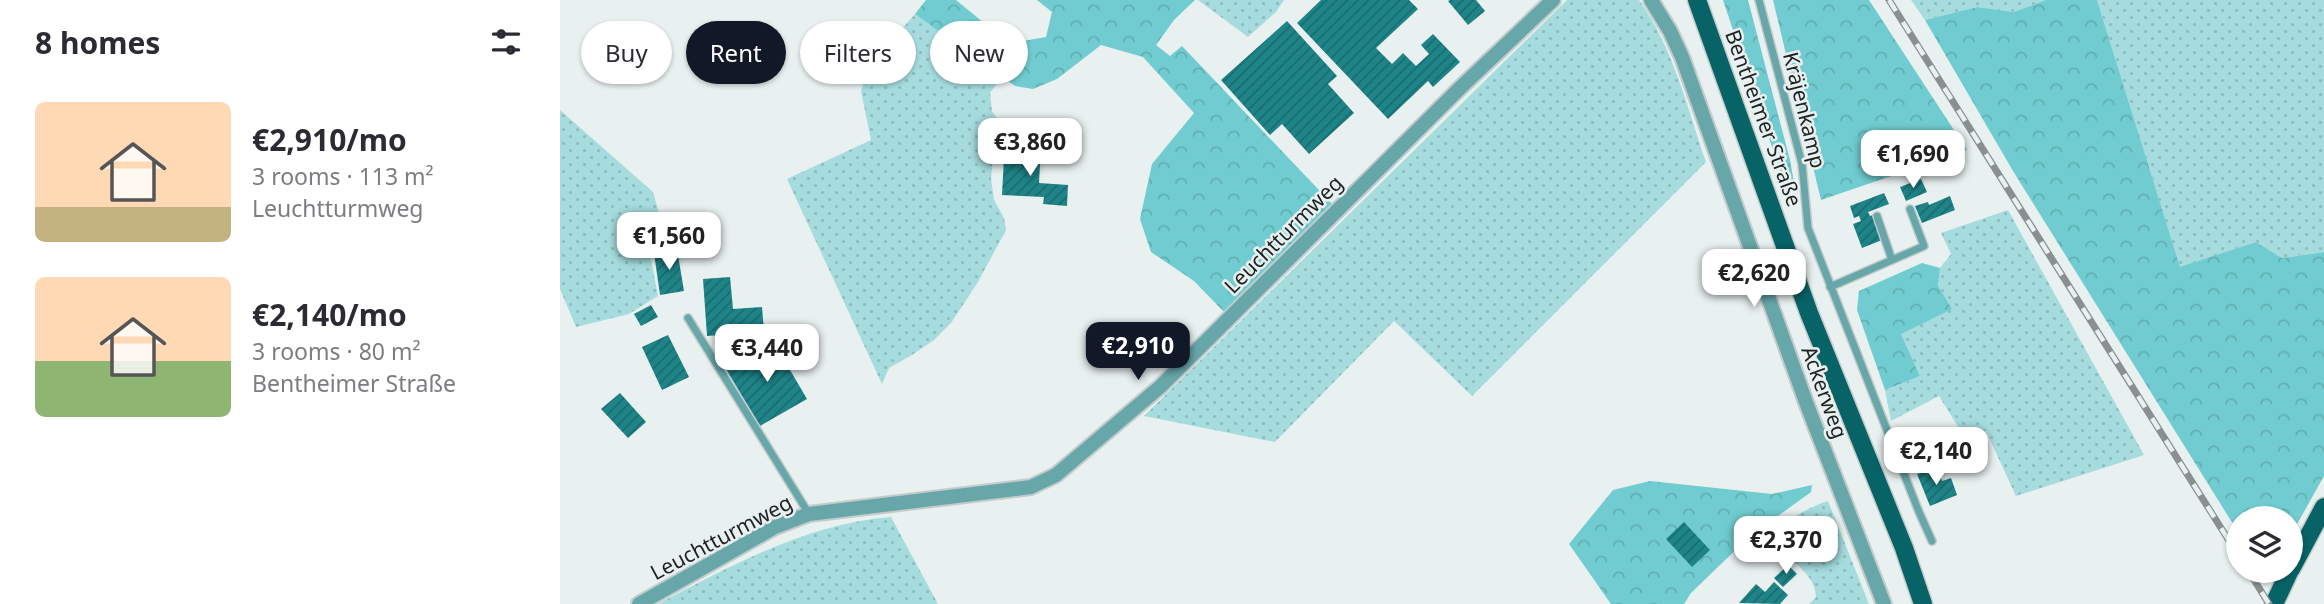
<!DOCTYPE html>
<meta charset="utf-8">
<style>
body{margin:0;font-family:"Noto Sans",sans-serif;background:#f2f2f3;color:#2b2b33;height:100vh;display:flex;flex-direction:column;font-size:26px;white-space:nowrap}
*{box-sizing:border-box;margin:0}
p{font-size:23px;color:#7c7c81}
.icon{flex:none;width:38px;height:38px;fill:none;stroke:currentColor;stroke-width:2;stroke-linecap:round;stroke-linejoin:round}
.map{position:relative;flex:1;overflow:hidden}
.drawer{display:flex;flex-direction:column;background:#fff;width:560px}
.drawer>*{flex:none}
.hud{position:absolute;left:21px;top:21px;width:665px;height:63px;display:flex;gap:14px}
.controls{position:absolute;left:1666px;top:506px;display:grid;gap:14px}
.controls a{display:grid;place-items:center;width:77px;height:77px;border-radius:50%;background:#fff;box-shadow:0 2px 5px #0004;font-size:35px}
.price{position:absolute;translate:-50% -60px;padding:0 16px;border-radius:14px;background:#fff;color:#222;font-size:23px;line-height:46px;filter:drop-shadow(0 2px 4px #0008)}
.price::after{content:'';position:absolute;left:50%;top:42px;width:21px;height:16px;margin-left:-10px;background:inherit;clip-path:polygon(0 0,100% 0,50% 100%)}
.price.on{background:#111827;color:#fff}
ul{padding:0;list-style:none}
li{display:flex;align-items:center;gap:21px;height:175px;padding:0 35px}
li span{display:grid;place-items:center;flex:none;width:196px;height:140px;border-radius:10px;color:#555}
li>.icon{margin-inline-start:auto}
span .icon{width:84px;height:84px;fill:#fffc;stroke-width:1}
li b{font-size:30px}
h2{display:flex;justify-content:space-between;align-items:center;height:84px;padding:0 35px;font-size:30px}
.pill{padding:0 24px;border-radius:32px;background:#fff;box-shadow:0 2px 5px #0004;font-size:24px;line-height:63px}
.pill.on{background:#111827;color:#fff}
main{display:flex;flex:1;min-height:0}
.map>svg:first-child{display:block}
.grass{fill:url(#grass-dots)}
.forest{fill:url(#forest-crowns)}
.building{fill:url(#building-hatch)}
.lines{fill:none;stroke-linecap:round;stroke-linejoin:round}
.lane-casing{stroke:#c4cbcb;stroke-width:10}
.street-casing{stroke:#c4cbcb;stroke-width:18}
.primary-casing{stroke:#c4cbcb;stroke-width:21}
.lane{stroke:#67a7aa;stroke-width:7}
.street{stroke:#67a7aa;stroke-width:14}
.primary{stroke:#076366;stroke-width:18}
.rail-casing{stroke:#8a9090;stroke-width:7}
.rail{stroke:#e8f0f0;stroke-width:4.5;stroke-dasharray:13;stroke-linecap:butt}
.labels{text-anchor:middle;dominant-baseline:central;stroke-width:5;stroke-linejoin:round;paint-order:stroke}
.street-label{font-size:21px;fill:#1e2121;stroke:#e8f0f0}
</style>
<main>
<section class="drawer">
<h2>8 homes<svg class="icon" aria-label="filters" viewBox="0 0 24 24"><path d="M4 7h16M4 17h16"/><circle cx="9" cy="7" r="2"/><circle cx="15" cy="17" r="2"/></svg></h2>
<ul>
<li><span style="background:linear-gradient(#ffd9b3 75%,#c2b280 0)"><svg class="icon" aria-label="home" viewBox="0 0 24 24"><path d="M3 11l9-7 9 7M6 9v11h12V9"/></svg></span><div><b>€2,910/mo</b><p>3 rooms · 113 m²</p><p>Leuchtturmweg</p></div></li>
<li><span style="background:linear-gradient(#ffd9b3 60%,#8fb573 0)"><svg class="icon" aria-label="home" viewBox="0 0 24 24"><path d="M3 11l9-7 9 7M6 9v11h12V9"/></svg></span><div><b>€2,140/mo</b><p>3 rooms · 80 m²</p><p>Bentheimer Straße</p></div></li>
</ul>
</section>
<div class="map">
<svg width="1764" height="604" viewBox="0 0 1764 604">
<defs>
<pattern id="grass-dots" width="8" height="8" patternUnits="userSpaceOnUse" patternTransform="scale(1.75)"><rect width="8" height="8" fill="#a6dcde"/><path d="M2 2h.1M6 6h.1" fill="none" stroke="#8ebcbe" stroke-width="1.8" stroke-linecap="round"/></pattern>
<pattern id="forest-crowns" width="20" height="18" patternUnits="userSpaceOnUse" patternTransform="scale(1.75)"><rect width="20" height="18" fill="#70ccd0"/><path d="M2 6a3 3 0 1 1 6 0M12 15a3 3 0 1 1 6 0" fill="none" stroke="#61afb2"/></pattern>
<pattern id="building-hatch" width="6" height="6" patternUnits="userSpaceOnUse" patternTransform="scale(1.75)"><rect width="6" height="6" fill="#1e8488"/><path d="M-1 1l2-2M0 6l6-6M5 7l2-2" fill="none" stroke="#1a6c6f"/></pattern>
</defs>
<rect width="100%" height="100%" fill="#e8f0f0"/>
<path class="grass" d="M638,0H724L716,12L688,37Z
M1007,0H1079C1113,47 1127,107 1146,162L912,396L834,321L715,442L584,416Z
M1351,0H1486L1454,12L1417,7L1365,20Z
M1537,0H1764V252L1722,258L1696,242L1620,268Z
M355,14L443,76L430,93L432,111L438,120L431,178L434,200L444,218L446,230L418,282L391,323L374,340L352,355L329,368L322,384L227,179L311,140L301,91L310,65Z
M0,110L93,192L101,220L104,242L88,244L98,296L69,314L16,327L0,289Z
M1448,210L1584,455L1456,496L1426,431L1405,438L1379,396L1331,421L1325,390L1360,376L1341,334L1378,286L1380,268L1391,254L1381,233Z
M1268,501L1309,604H1249L1256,597C1256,573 1224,555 1208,540C1222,522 1246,508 1268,501Z
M331,517L378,604H98C173,565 246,524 331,517Z"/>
<path class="forest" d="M366,0H396L424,23L463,41L486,37L492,12L477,0H635L614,20L596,45L610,56L622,46L776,208L665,313L634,281L591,252L580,219L592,164L634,113L583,57L541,45L497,79L473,89L455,86L355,14Z
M1163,0H1188L1230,160L1235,188L1228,195Z
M1213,0H1309L1407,150L1261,200Z
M1486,0H1537L1620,267L1696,242L1722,258L1764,252V476L1731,535V518H1678V532L1453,171L1365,20L1417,7L1454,12Z
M1362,263L1380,268L1378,286L1392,309L1341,334L1360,376L1325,390L1297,310L1299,291Z
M1090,481L1212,494L1252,485L1251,492L1189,537L1131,593L1124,604H1051L1009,544L1053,490Z"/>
<path class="building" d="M761,0H849L858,9L816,48L832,64L843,53L856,66L869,54L861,45L873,34L900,62L873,87L868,81L828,119L737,23Z
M890,0H916L925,11L908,25L888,1Z
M727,21L777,76L768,84L794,113L749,154L722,124L710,135L661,80Z
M456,145L481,146L479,183L508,185L507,206L483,204L484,197L442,195L444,157L456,158Z
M1361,179L1367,192L1346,201L1340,187Z
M1324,193L1329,204L1308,212L1310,216L1313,215L1322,240L1302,248L1293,224L1301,221L1299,216L1294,218L1290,206Z
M1390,196L1395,210L1362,223L1355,206L1368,202L1369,205Z
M117,249L124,291L100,295L94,253Z
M170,277L173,309L202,307L204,332L147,336L143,279Z
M91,305L98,317L81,326L74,314Z
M108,335L129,377L102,390L82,347Z
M213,341L247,399L200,426L166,369Z
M60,393L86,422L68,438L41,409Z
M1377,467L1382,481L1391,478L1397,495L1370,506L1357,474Z
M1124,522L1150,550L1132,567L1106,539Z
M1228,565L1237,574L1223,587L1214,578Z
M1214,582L1228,595L1220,604L1179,603L1196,584L1205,592Z"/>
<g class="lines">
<defs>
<path id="lane" d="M1199,0L1242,164L1248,228L1359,512L1372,541
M1332,260L1364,246L1350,209
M1270,287L1332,260L1317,216
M128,318L249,514"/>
<path id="street" d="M1091,0L1110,31L1122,57L1247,405L1324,604
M79,604L215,527L249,514L471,487L496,475L601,386L901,87L993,0"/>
<path id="primary" d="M1137,0L1249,313L1344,548L1363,604
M1731,569L1764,507
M1714,604L1730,570"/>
</defs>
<use href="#lane" class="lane-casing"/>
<use href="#street" class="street-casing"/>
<use href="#primary" class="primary-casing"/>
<use href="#lane" class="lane"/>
<use href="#street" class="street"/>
<use href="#primary" class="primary"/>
<defs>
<path id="rail" d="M1329,0L1678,555
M1688,570L1709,604"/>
</defs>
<use href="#rail" class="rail-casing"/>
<use href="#rail" class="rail"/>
</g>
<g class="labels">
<g class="street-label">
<text transform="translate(1245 110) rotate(76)">Kräjenkamp</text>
<text transform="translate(1204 118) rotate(70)">Bentheimer Straße</text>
<text transform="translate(723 234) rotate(-45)">Leuchtturmweg</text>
<text transform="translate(1265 392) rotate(70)">Ackerweg</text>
<text transform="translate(161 537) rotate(-28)">Leuchtturmweg</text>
</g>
</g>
</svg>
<div class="controls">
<a><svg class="icon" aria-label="layers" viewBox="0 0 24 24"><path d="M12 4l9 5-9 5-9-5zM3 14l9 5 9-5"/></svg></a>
</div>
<b class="price" style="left:470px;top:178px">€3,860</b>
<b class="price" style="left:1353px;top:190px">€1,690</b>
<b class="price" style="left:109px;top:272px">€1,560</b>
<b class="price" style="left:1194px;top:309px">€2,620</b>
<b class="price on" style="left:578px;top:382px">€2,910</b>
<b class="price" style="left:207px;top:384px">€3,440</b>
<b class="price" style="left:1376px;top:487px">€2,140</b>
<b class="price" style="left:1226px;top:576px">€2,370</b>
<div class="hud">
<a class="pill">Buy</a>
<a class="pill on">Rent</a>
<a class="pill">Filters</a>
<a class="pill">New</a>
</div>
</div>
</main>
